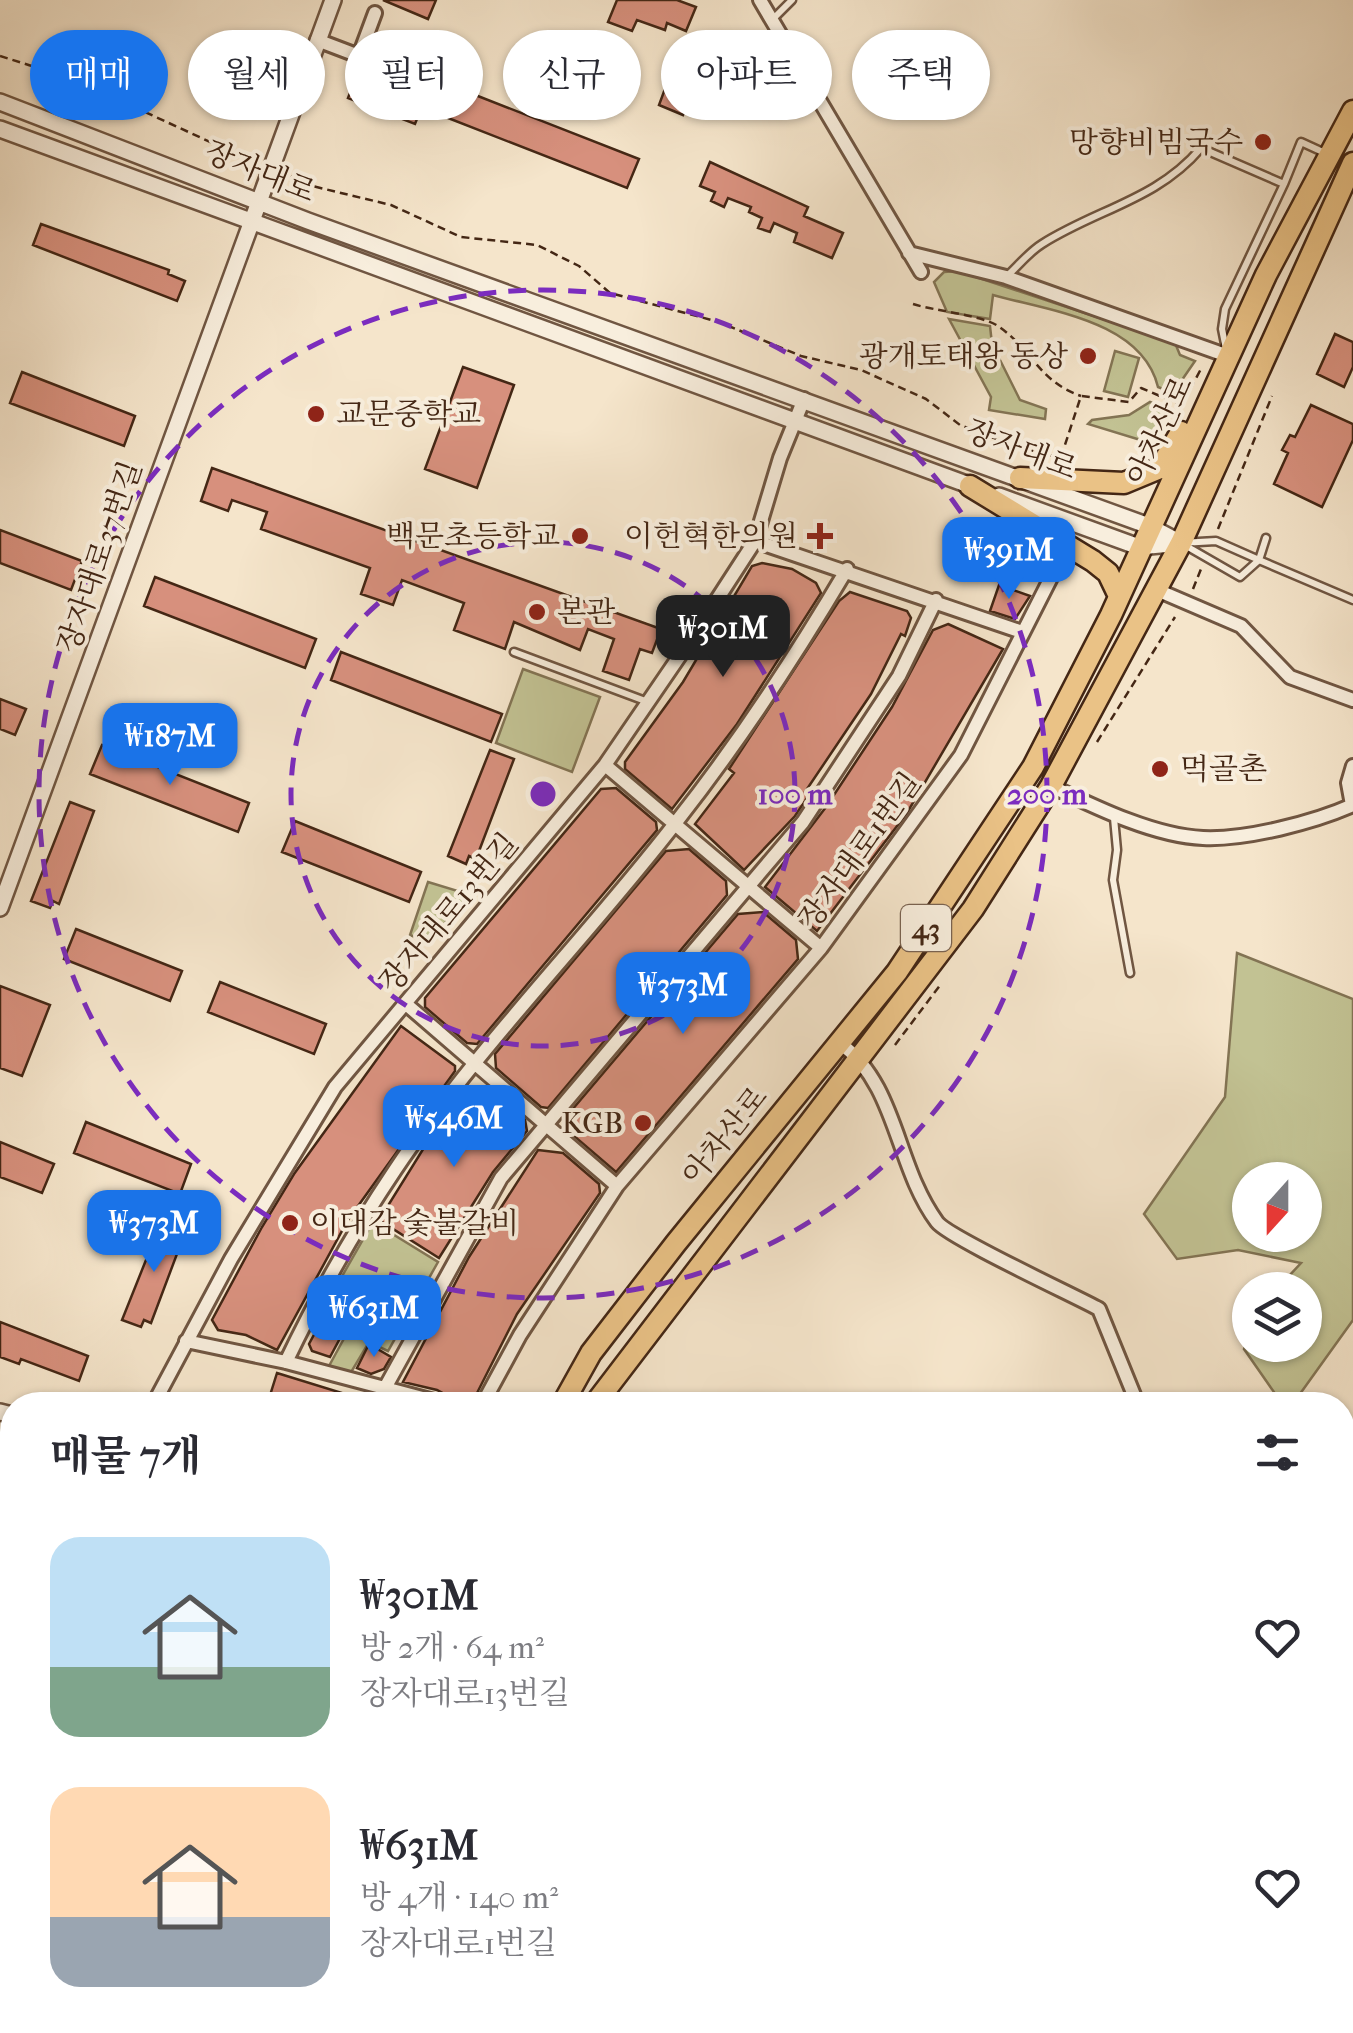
<!DOCTYPE html>
<html lang="ko">
<meta charset="utf-8">
<style>
body{margin:0;font-family:"IM FELL French Canon","Noto Serif KR",serif;background:#f2f2f3;color:#2b2b33;height:100vh;display:flex;flex-direction:column;font-size:38px;white-space:nowrap}
*{box-sizing:border-box;margin:0}
p{font-size:32px;color:#7c7c81}
.icon{flex:none;width:55px;height:55px;fill:none;stroke:currentColor;stroke-width:2;stroke-linecap:round;stroke-linejoin:round}
.map{position:relative;flex:1;overflow:hidden}
.panel{position:absolute;left:0px;top:1392px;width:1355px;height:642px;display:flex;flex-direction:column;background:#fff;border-radius:40px 40px 0 0;box-shadow:0 2px 8px #0004}
.panel>*{flex:none}
.banner{position:absolute;left:30px;top:30px;width:1295px;height:90px;display:flex;gap:20px}
.needle{width:65px;rotate:201deg}
.controls{position:absolute;left:1232px;top:1162px;display:grid;gap:20px}
.controls a{display:grid;place-items:center;width:90px;height:90px;border-radius:50%;background:#fff;box-shadow:0 2px 8px #0004;font-size:50px}
.price{position:absolute;translate:-50% -85px;padding:0 22px;border-radius:20px;background:#1a73e8;color:#fff;font-size:32px;line-height:65px;filter:drop-shadow(0 2px 5px #0008)}
.price::after{content:'';position:absolute;left:50%;top:60px;width:30px;height:22px;margin-left:-15px;background:inherit;clip-path:polygon(0 0,100% 0,50% 100%)}
.price.active{background:#222;color:#fff}
ul{padding:0;list-style:none}
li{display:flex;align-items:center;gap:30px;height:250px;padding:0 50px}
li span{display:grid;place-items:center;flex:none;width:280px;height:200px;border-radius:30px;color:#555}
li>.icon{margin-inline-start:auto}
span .icon{width:120px;height:120px;fill:#fffc;stroke-width:1}
li b{font-size:42px}
h2{display:flex;justify-content:space-between;align-items:center;height:120px;padding:0 50px;font-size:42px}
.chip{padding:0 35px;border-radius:45px;background:#fff;box-shadow:0 2px 8px #0004;font-size:35px;line-height:90px}
.chip.active{background:#1a73e8;color:#fff}
.map>svg:first-child{display:block}
.green{fill:#c2c293;stroke:#837454;stroke-width:2.5;fill-rule:evenodd}
.lines{fill:none;stroke-linecap:round;stroke-linejoin:round}
.stream{stroke:#7b817c;stroke-width:5}
.building{fill:#d7907d;stroke:#442715;stroke-width:2.5}
.service-casing{stroke:#705642;stroke-width:11}
.minor-casing{stroke:#705642;stroke-width:18}
.tertiary-casing{stroke:#705642;stroke-width:20}
.primary-casing{stroke:#442715;stroke-width:25}
.path{stroke:#442715;stroke-width:2.5;stroke-dasharray:8 5;stroke-linecap:butt}
.service{stroke:#f8eedd;stroke-width:6}
.minor{stroke:#f8eedd;stroke-width:12}
.tertiary{stroke:#f8eedd;stroke-width:15}
.primary{stroke:#eac286;stroke-width:20}
.ring{fill:none;stroke:#7b2cbf;stroke-width:5;stroke-dasharray:18 12}
.poi-dot{fill:#8f2418;stroke:#f8eedd;stroke-width:4}
.labels{text-anchor:middle;dominant-baseline:central;stroke-width:8;stroke-linejoin:round;paint-order:stroke}
.shield{fill:#f8eedd;stroke:#7a6351;stroke-width:2.5}
.shield-label{font-size:28px;font-weight:bold;fill:#442715}
.poi-label{font-size:30px;fill:#442715;stroke:#f8eedd;text-anchor:end}
.street-label{font-size:30px;fill:#442715;stroke:#f8eedd}
.centre{fill:#7b2cbf;stroke:#f8eedd;stroke-width:5}
.ring-label{font-size:30px;text-anchor:middle;font-weight:bold;fill:#7b2cbf;stroke:#f8eedd;stroke-width:8;stroke-linejoin:round;paint-order:stroke}
</style>
<div class="map">
<svg width="1353" height="2033" viewBox="0 0 1353 2033">
<rect width="100%" height="100%" fill="#f5e5cb"/>
<filter id="stains"><feTurbulence type="fractalNoise" baseFrequency=".002" numOctaves="4"/><feColorMatrix values="0 0 0 0 .2 0 0 0 0 .09 0 0 0 0 .02 0 0 0 .5 -.17"/></filter>
<radialGradient id="worn" r=".72"><stop offset=".6" stop-color="#630" stop-opacity="0"/><stop offset="1" stop-color="#630" stop-opacity=".3"/></radialGradient>
<path class="green" d="M958,271L1175,343L1180,355L1195,361L1173,393L1158,387C1142,321 1050,311 993,295L990,319L947,312L934,282L944,272Z
M949,319L990,326L992,344L1020,400L1046,409L1045,419L989,410L991,397Z
M1115,351L1139,358L1128,397L1104,391Z
M1150,402L1169,409L1147,442L1088,424L1092,420L1129,415Z
M523,669L600,697L572,772L496,743Z
M428,882L471,895L427,942L410,935Z
M1237,953L1353,999V1320L1292,1405H1283L1244,1349L1250,1334V1345H1305V1290H1276L1301,1263L1238,1250L1177,1259L1144,1214L1225,1097ZM1250,1180H1305V1235H1250Z
M373,1222L438,1262L388,1351L369,1342L350,1374L329,1366L353,1322L325,1306Z
M7,1916L12,1917V2022L134,2023L143,2033H0V1944Z
M778,2022H1161L1187,2033H774Z
M436,2023V2022L584,2023L582,2033H432Z"/>
<g class="lines">
<path class="stream" d="M1342,1653H1353"/>
</g>
<path class="building" d="M383,0H436L428,19Z
M617,0H677L696,7L686,31L667,23L665,30L637,20L632,31L608,22Z
M410,48L440,61L415,124L348,98L357,75L394,89Z
M676,59L746,90L737,113L718,106L715,113L688,102L683,115L659,105Z
M460,89L639,159L627,188L448,118Z
M710,162L808,207L804,216L843,233L832,258L794,242L797,233L774,223L770,232L758,228L762,218L749,212L751,207L728,198L724,207L711,201L715,192L700,186Z
M41,224L169,270L168,274L185,281L177,301L33,245Z
M1335,334L1353,342V367L1344,387L1317,374Z
M463,367L514,385L477,488L425,469Z
M22,372L135,416L124,446L10,403Z
M1311,405L1353,424V440L1322,507L1274,484L1288,453L1282,450L1290,435L1295,437Z
M212,468L661,629L652,653L640,649L629,680L603,671L614,639L588,629L580,650L514,622L505,649L454,630L464,603L402,580L393,605L361,594L370,568L261,529L267,512L232,500L228,511L201,501Z
M0,530L82,561L71,590L0,563Z
M762,563L792,569L816,583L821,593L737,724L672,809L625,769V762L683,682L752,566Z
M155,577L316,639L305,668L144,606Z
M999,585L1030,596L1015,619L990,611Z
M850,592L907,611L911,618L905,636L901,634L871,694L805,792L809,795L795,816L744,870L695,824L734,773L729,769L839,601Z
M948,624L1003,649L907,813L817,931L765,887L826,807L892,707L933,630Z
M341,652L502,714L491,742L331,680Z
M0,699L26,709L15,735L0,729Z
M102,745L249,803L238,832L90,774Z
M490,750L514,759L476,859L469,856L466,864L448,856Z
M616,788L656,822L657,830L477,1044L467,1043L425,1007V998L601,789Z
M70,802L94,811L59,904L53,901L50,908L31,901Z
M295,821L421,872L409,902L282,852Z
M689,849L726,881L727,895L548,1108L541,1107L496,1068L495,1054L666,851Z
M763,912L796,940L798,959L616,1172L567,1130L566,1117L738,914Z
M76,929L182,971L170,1001L64,959Z
M220,982L326,1024L314,1054L208,1012Z
M0,986L50,1005L22,1076L0,1068Z
M401,1026L455,1066V1071L348,1220L277,1350L246,1335L218,1330L212,1320L262,1227L294,1174Z
M478,1088L497,1102V1096L525,1120L527,1131L493,1172L439,1258L379,1220L435,1130L466,1090Z
M86,1122L191,1164L180,1194L74,1153Z
M0,1142L54,1164L42,1193L0,1177Z
M538,1150L563,1153L599,1184L600,1193L517,1314L474,1399L459,1402L437,1390L403,1382L469,1257Z
M162,1220L186,1230L151,1323L144,1320L141,1327L122,1320Z
M324,1316L346,1327L330,1357L312,1351L309,1344Z
M0,1322L88,1356L79,1381L21,1359L19,1364L0,1357Z
M369,1344L391,1357L384,1369L371,1374L357,1368Z
M277,1373L368,1401L367,1405H310L284,1398L282,1405H267Z"/>
<g class="lines">
<defs>
<path id="service" d="M773,19L792,0
M1007,276C1018,266 1029,252 1042,244C1097,209 1157,200 1201,148L1284,184L1301,142L1325,153
M1226,349L1222,329L1225,309L1284,184
M1266,538L1259,560L1353,600
M1216,541L1259,560L1240,577L1181,543Z
M514,652L648,702
M1114,818L1117,850L1113,880L1130,973
M708,2033L710,2022"/>
<path id="minor" d="M760,0L921,272
M317,40L359,56L375,13
M909,253L1006,277L1228,356
M755,541L1022,632
M1157,590L1241,626L1290,677L1353,700
M605,765L821,948
M1051,786C1095,807 1154,836 1203,838C1246,840 1315,822 1353,805
M1352,805L1348,783L1353,766
M406,1004L617,1186
M840,1043C898,1086 895,1165 937,1222C948,1237 1073,1295 1099,1309L1138,1405
M186,1341L286,1362L449,1405
M286,1362C318,1295 354,1231 395,1170C478,1046 586,939 677,821C740,741 795,657 847,569
M385,1388L501,1178L803,822L899,676L936,600
M153,1405L231,1259L335,1087L605,765L696,632L755,541L780,458L804,399
M482,1405L520,1335L617,1186L821,948L961,755L1067,546
M1342,1668L1353,1669
M1342,1815L1353,1814
M0,1917L12,1872"/>
<path id="tertiary" d="M0,102L308,221L1149,526L1181,543
M0,129L977,488
M999,496L1139,547L1181,543
M0,908L333,0
M0,1412L12,1415
M0,1898L12,1902"/>
<path id="primary" d="M1020,478L1124,483L1160,468L1181,432
M970,486L1093,561L1108,573L1119,596
M562,1405L591,1353L676,1243L897,972L1033,767L1111,615L1266,275L1353,111
M594,1405L973,909L1051,786L1181,543L1353,163
M341,2033L344,2022
M365,2033L368,2022"/>
</defs>
<use href="#service" class="service-casing"/>
<use href="#minor" class="minor-casing"/>
<use href="#tertiary" class="tertiary-casing"/>
<use href="#primary" class="primary-casing"/>
<path class="path" d="M0,56L73,79L256,163
M291,176L308,185L391,205L461,237L537,245L579,266L610,293L719,322L801,356L861,370L926,399L960,425L1015,446L1071,461
M913,304C935,311 981,315 998,326C1033,350 1038,381 1081,396
M1178,412L1202,367
M1061,457L1081,396L1129,402L1141,388L1179,404
M1218,529L1272,396
M1193,589L1201,569
M1097,742L1175,617
M895,1045L941,984
M996,2022L1000,2033
M314,2033L318,2022
M395,2033L398,2022
M608,2033L610,2022"/>
<use href="#service" class="service"/>
<use href="#minor" class="minor"/>
<use href="#tertiary" class="tertiary"/>
<use href="#primary" class="primary"/>
</g>
<g class="ring">
<circle cx="543" cy="794" r="252"/>
<circle cx="543" cy="794" r="504"/>
</g>
<g class="poi-dot">
<circle cx="1263" cy="142" r="10"/>
<circle cx="1088" cy="356" r="10"/>
<circle cx="316" cy="414" r="10"/>
<circle cx="580" cy="536" r="10"/>
<path d="M815 521h10v10h10v10h-10v10h-10v-10h-10v-10h10z"/>
<circle cx="537" cy="612" r="10"/>
<circle cx="1160" cy="769" r="10"/>
<circle cx="643" cy="1123" r="10"/>
<circle cx="290" cy="1223" r="10"/>
</g>
<g class="labels">
<rect class="shield" x="901" y="905" width="50" height="46" rx="8"/>
<g class="shield-label">
<text x="926" y="928">43</text>
</g>
<g class="poi-label">
<text x="1243" y="142">망향비빔국수</text>
<text x="1068" y="356">광개토태왕 동상</text>
<text x="336" y="414" text-anchor="start">교문중학교</text>
<text x="560" y="536">백문초등학교</text>
<text x="798" y="536">이헌혁한의원</text>
<text x="557" y="612" text-anchor="start">본관</text>
<text x="1180" y="769" text-anchor="start">먹골촌</text>
<text x="623" y="1123">KGB</text>
<text x="310" y="1223" text-anchor="start">이대감 숯불갈비</text>
</g>
<g class="street-label">
<text transform="translate(260 172) rotate(22)">장자대로</text>
<text transform="translate(1160 431) rotate(-65)">아차산로</text>
<text transform="translate(1021 450) rotate(21)">장자대로</text>
<text transform="translate(100 557) rotate(-71)">장자대로37번길</text>
<text transform="translate(860 851) rotate(-54)">장자대로1번길</text>
<text transform="translate(449 913) rotate(-50)">장자대로13번길</text>
<text transform="translate(725 1136) rotate(-51)">아차산로</text>
</g>
</g>
<circle cx="543" cy="794" r="15" class="centre"/>
<g class="ring-label">
<text x="795" y="804">100 m</text>
<text x="1047" y="804">200 m</text>
</g>
<rect width="100%" height="100%" filter="url(#stains)"/>
<rect width="100%" height="100%" fill="url(#worn)"/>
</svg>
<div class="controls">
<a><svg class="needle" viewBox="-14 -14 28 28"><path d="M0-13l5 13h-10z" fill="#e53935"/><path d="M0 13l5-13h-10z" fill="#7c7c81"/></svg></a>
<a><svg class="icon" aria-label="layers" viewBox="0 0 24 24"><path d="M12 4l9 5-9 5-9-5zM3 14l9 5 9-5"/></svg></a>
</div>
<b class="price" style="left:1009px;top:602px">₩391M</b>
<b class="price active" style="left:723px;top:680px">₩301M</b>
<b class="price" style="left:170px;top:788px">₩187M</b>
<b class="price" style="left:683px;top:1037px">₩373M</b>
<b class="price" style="left:454px;top:1170px">₩546M</b>
<b class="price" style="left:154px;top:1275px">₩373M</b>
<b class="price" style="left:374px;top:1360px">₩631M</b>
<div class="banner">
<a class="chip active">매매</a>
<a class="chip">월세</a>
<a class="chip">필터</a>
<a class="chip">신규</a>
<a class="chip">아파트</a>
<a class="chip">주택</a>
</div>
<section class="panel">
<h2>매물 7개<svg class="icon" aria-label="filters" viewBox="0 0 24 24"><path d="M4 7h16M4 17h16"/><circle cx="9" cy="7" r="2"/><circle cx="15" cy="17" r="2"/></svg></h2>
<ul>
<li><span style="background:linear-gradient(#bfe0f5 65%,#7fa58c 0)"><svg class="icon" aria-label="home" viewBox="0 0 24 24"><path d="M3 11l9-7 9 7M6 9v11h12V9"/></svg></span><div><b>₩301M</b><p>방 2개 · 64 m²</p><p>장자대로13번길</p></div><svg class="icon" aria-label="heart" viewBox="0 0 24 24"><path d="M12 20l-8-8c-3-5 5-10 8-4 3-6 11-1 8 4z"/></svg></li>
<li><span style="background:linear-gradient(#ffd9b3 65%,#9aa5b1 0)"><svg class="icon" aria-label="home" viewBox="0 0 24 24"><path d="M3 11l9-7 9 7M6 9v11h12V9"/></svg></span><div><b>₩631M</b><p>방 4개 · 140 m²</p><p>장자대로1번길</p></div><svg class="icon" aria-label="heart" viewBox="0 0 24 24"><path d="M12 20l-8-8c-3-5 5-10 8-4 3-6 11-1 8 4z"/></svg></li>
</ul>
</section>
</div>
